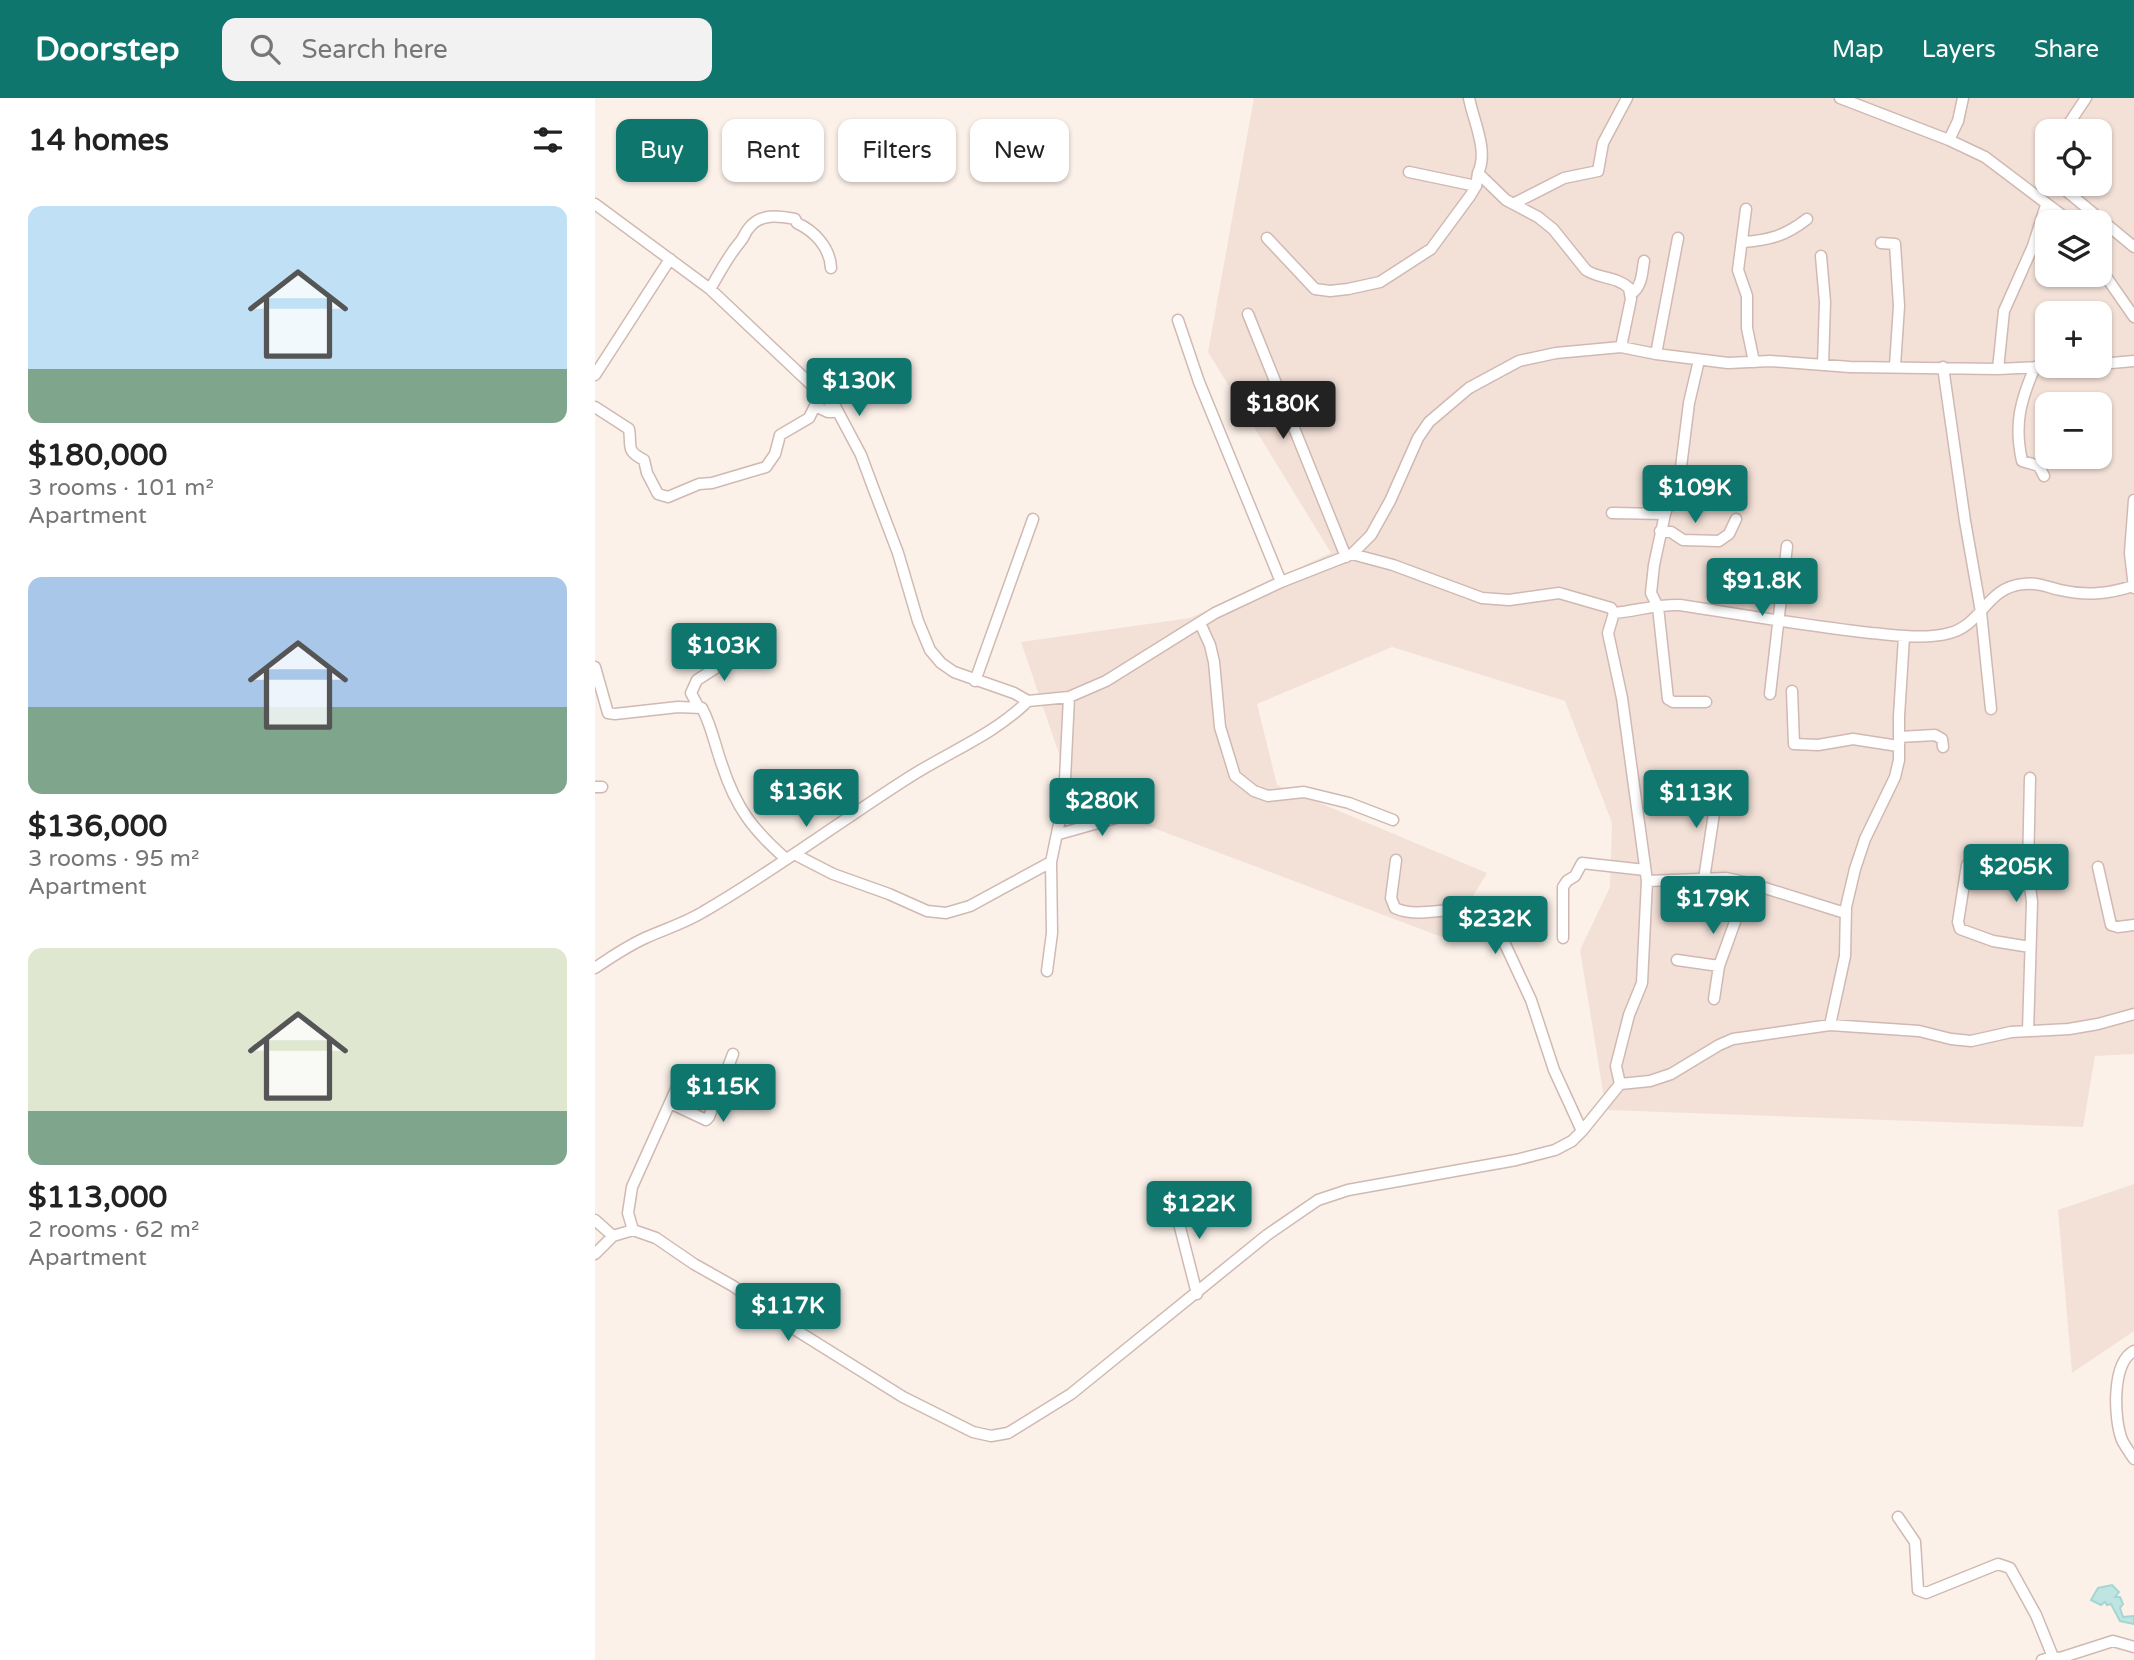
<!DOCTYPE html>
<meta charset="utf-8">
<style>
body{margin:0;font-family:"Varela Round",sans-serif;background:#f2f2f2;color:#222;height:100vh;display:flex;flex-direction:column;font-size:26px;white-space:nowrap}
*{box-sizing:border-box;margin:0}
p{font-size:23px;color:#767676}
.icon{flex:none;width:38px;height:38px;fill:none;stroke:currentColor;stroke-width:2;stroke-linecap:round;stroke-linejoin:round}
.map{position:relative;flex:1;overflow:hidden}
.side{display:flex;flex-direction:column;background:#fff;width:595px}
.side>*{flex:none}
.top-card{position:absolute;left:21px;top:21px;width:665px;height:63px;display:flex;gap:14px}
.tools{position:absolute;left:1440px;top:21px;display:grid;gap:14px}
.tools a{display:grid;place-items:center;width:77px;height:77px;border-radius:14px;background:#fff;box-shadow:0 2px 5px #0004;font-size:35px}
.price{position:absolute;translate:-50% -60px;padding:0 16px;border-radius:7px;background:#0f766e;color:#fff;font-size:23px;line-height:46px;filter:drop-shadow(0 2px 4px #0008)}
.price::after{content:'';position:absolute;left:50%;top:42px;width:21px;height:16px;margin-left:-10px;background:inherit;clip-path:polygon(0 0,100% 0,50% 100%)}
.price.current{background:#222;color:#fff}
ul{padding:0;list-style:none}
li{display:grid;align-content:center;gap:14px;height:371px;padding:0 28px}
li span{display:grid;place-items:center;height:217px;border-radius:14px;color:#555}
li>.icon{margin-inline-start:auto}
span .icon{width:126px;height:126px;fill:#fffc;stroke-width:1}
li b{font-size:30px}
h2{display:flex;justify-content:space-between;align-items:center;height:84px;padding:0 28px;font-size:30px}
.pill{padding:0 24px;border-radius:14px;background:#fff;box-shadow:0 2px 5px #0004;font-size:24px;line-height:63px}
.pill.current{background:#0f766e;color:#fff}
header{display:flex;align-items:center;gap:42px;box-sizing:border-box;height:98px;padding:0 35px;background:#0f766e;color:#fff}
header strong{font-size:33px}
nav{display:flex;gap:38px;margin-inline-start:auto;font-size:24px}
.search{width:490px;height:63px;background:#f2f2f2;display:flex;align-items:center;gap:18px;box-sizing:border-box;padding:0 24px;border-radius:14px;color:#767676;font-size:26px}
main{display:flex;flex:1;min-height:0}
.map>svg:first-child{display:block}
.residential{fill:#f3e1d8;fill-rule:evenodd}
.water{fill:#bee5e2;stroke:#a5d6d3;stroke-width:2}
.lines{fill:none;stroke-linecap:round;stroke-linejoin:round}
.minor-casing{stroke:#d0b9b2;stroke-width:13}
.minor{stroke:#fff;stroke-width:10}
</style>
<header>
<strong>Doorstep</strong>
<div class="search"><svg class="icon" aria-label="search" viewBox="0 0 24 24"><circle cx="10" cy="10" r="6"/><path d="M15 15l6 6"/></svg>Search here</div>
<nav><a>Map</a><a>Layers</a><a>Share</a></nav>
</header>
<main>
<section class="side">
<h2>14 homes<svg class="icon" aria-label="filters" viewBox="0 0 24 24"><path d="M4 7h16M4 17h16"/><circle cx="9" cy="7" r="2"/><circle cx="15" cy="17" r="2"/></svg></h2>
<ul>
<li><span style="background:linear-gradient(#bfe0f5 75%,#7fa58c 0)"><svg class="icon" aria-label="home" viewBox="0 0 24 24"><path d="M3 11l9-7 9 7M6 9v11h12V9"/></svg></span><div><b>$180,000</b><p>3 rooms · 101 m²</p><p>Apartment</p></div></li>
<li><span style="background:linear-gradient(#a9c7e8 60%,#7fa58c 0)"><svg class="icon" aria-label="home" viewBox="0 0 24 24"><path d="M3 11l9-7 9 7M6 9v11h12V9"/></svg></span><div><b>$136,000</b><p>3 rooms · 95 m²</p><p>Apartment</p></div></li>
<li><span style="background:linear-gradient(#dfe7d0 75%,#7fa58c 0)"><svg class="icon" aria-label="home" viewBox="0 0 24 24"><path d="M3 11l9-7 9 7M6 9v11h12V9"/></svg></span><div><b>$113,000</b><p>2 rooms · 62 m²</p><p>Apartment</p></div></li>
</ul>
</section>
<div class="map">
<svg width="1539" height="1562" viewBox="0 0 1539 1562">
<rect width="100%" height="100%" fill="#fcf1e9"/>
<path class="residential" d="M659,0H1539V956L1500,958L1488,1029L1011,1012L985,852L1015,789L1017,725L970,603L797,549L662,606L682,687L892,775L852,841L479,700L426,544L595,520L736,455L613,254ZM1452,33H1505V86H1452ZM1452,124H1505V177H1452ZM1452,215H1505V268H1452ZM1452,306H1505V359H1452Z
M1539,1086V1233L1477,1275L1463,1112Z"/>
<path class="water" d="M1517,1487L1524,1494L1520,1499H1525L1528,1506L1525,1510L1528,1519L1539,1518V1526L1525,1523L1516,1506L1512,1507L1510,1504L1506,1507L1496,1502L1503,1490Z"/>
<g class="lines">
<defs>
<path id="minor" d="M874,0C878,22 894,53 883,75L911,102L943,119L958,131L991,172C1004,181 1021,178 1034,190L1036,201L1026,249
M1245,0L1354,42L1390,59L1476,124
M1469,33L1491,0
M1354,42L1363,23L1368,0
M1452,68V72
M814,74L881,88
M1463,86L1539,149
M920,105L969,80L1003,73L1008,45L1032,0
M0,106L115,191L241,310L266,357L276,384L303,455L323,523L335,552L346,565L359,574L419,595L433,603L474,599L511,583L620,515L686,484L757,456L776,437L795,403L823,340L834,324L874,290L924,263L961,255L1026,249L1061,256L1133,265L1175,263L1255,269L1403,271L1467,268
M1151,111L1143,172L1152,198V230L1159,264
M672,140L720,191L735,193L753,191L785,184L836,151L875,98L881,88L883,75
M1148,144C1175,142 1190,138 1212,121
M1286,145L1300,146L1304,208L1300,268
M1226,158L1230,204L1228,267
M1505,170L1539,219
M115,191C126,173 131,161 145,144C149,140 150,134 154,130C165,115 184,118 200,121L202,125C219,133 235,149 236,170
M1036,196C1047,189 1047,175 1049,163
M653,216L751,459
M583,222L604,284L686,484
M1061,256L1083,140
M1104,262L1094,305L1086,369L1070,416L1059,467L1056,495L1063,509L1073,601L1078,604H1111
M1505,266L1539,263
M1348,269L1370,423L1386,514L1396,611
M1440,269C1425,303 1419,327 1427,363L1444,368L1449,378
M1403,271L1409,213L1438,148L1451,107
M0,277L75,161
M0,309L34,331C37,349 30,352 49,362L52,375L63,396L73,399L104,386L117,385L171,369L180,356L185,337L214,320L220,308L233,314H243
M1539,402L1535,455L1539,490
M1017,415L1070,416
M1065,433L1076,434L1088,442L1124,443L1134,436L1141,421
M757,456L798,467L887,500L914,502L964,495L1016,510L1019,515C1041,513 1063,506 1085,507C1149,517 1212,528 1276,535C1302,537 1329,542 1355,535C1388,526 1391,489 1429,486C1442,484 1452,489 1465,492C1491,498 1513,496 1538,488
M1019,515L1013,535L1027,600L1052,783L1047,885L1034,917L1021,968L1025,986
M605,525L615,547L619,564L625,629L640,678L659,693L673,698L709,694L754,705L798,722
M0,569L13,615L20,616L83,609L107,610C117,629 120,648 127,667C141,710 158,732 191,761
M380,583L438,421
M1197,593L1199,646L1223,647L1258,641L1303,648
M1175,596L1192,448
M104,610L96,595L102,582L141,557
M1304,639L1340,637L1347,641L1348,649
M0,689H7
M464,736L542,714
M201,757L238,776L294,796L332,813L351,815L375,808L456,764
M801,762L796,800L800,810C827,823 868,802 896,816L936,902L959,972L987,1033
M1372,767L1363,824L1365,831L1398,843L1435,849
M1503,769L1516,827L1523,829L1539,827
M1109,781L1123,689
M1052,783L1131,780L1154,785L1250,815
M968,840V789L972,783L980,778L987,765L1050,772
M1082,862L1124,868
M0,870C16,859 33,848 50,840C70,831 90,825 108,814C179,773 244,724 313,680C355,653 397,638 433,603
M452,873L457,835L456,764L469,702L474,599
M1119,901L1124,868L1154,785
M1235,927L1250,858L1251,809L1260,771L1270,741L1300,679L1304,662V618L1309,539
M1433,933L1437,804L1433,772L1435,680
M130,978L151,988
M75,1005L111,1022L114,1019L138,956
M577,1098L602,1196
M0,1122L18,1138L38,1132L61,1140L99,1166L138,1188L196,1229L308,1299L378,1334L396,1338L413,1335L476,1296L672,1137L723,1102L753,1092L921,1062L960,1052L977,1043L987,1033L1025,986L1055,983L1076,976L1124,947L1138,941L1235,927L1324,933L1356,941L1376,943L1416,934L1474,931L1503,926L1539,916
M38,1132L33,1115L37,1089L82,989
M0,1156L18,1138
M1539,1253C1516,1265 1519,1322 1527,1342C1530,1348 1535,1355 1539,1361
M1303,1419L1320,1444L1323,1492L1331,1495L1403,1466L1415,1470L1441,1517L1458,1559L1465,1560L1518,1543L1539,1549
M1447,1562L1458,1559V1562"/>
</defs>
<use href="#minor" class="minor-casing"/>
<use href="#minor" class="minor"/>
</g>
</svg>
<div class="tools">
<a><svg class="icon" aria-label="locate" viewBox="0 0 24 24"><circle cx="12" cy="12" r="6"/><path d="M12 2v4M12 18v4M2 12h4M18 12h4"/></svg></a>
<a><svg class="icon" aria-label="layers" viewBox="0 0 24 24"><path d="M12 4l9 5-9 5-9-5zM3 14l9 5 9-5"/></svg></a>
<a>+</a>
<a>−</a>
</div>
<b class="price" style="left:264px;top:320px">$130K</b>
<b class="price current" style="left:688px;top:343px">$180K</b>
<b class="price" style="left:1100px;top:427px">$109K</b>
<b class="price" style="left:1167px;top:520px">$91.8K</b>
<b class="price" style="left:129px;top:585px">$103K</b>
<b class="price" style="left:211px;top:731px">$136K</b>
<b class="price" style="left:1101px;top:732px">$113K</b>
<b class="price" style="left:507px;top:740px">$280K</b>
<b class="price" style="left:1421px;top:806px">$205K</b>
<b class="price" style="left:1118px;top:838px">$179K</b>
<b class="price" style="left:900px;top:858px">$232K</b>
<b class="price" style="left:128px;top:1026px">$115K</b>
<b class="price" style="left:604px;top:1143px">$122K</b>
<b class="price" style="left:193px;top:1245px">$117K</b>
<div class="top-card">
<a class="pill current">Buy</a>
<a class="pill">Rent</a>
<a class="pill">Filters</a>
<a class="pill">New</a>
</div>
</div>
</main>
